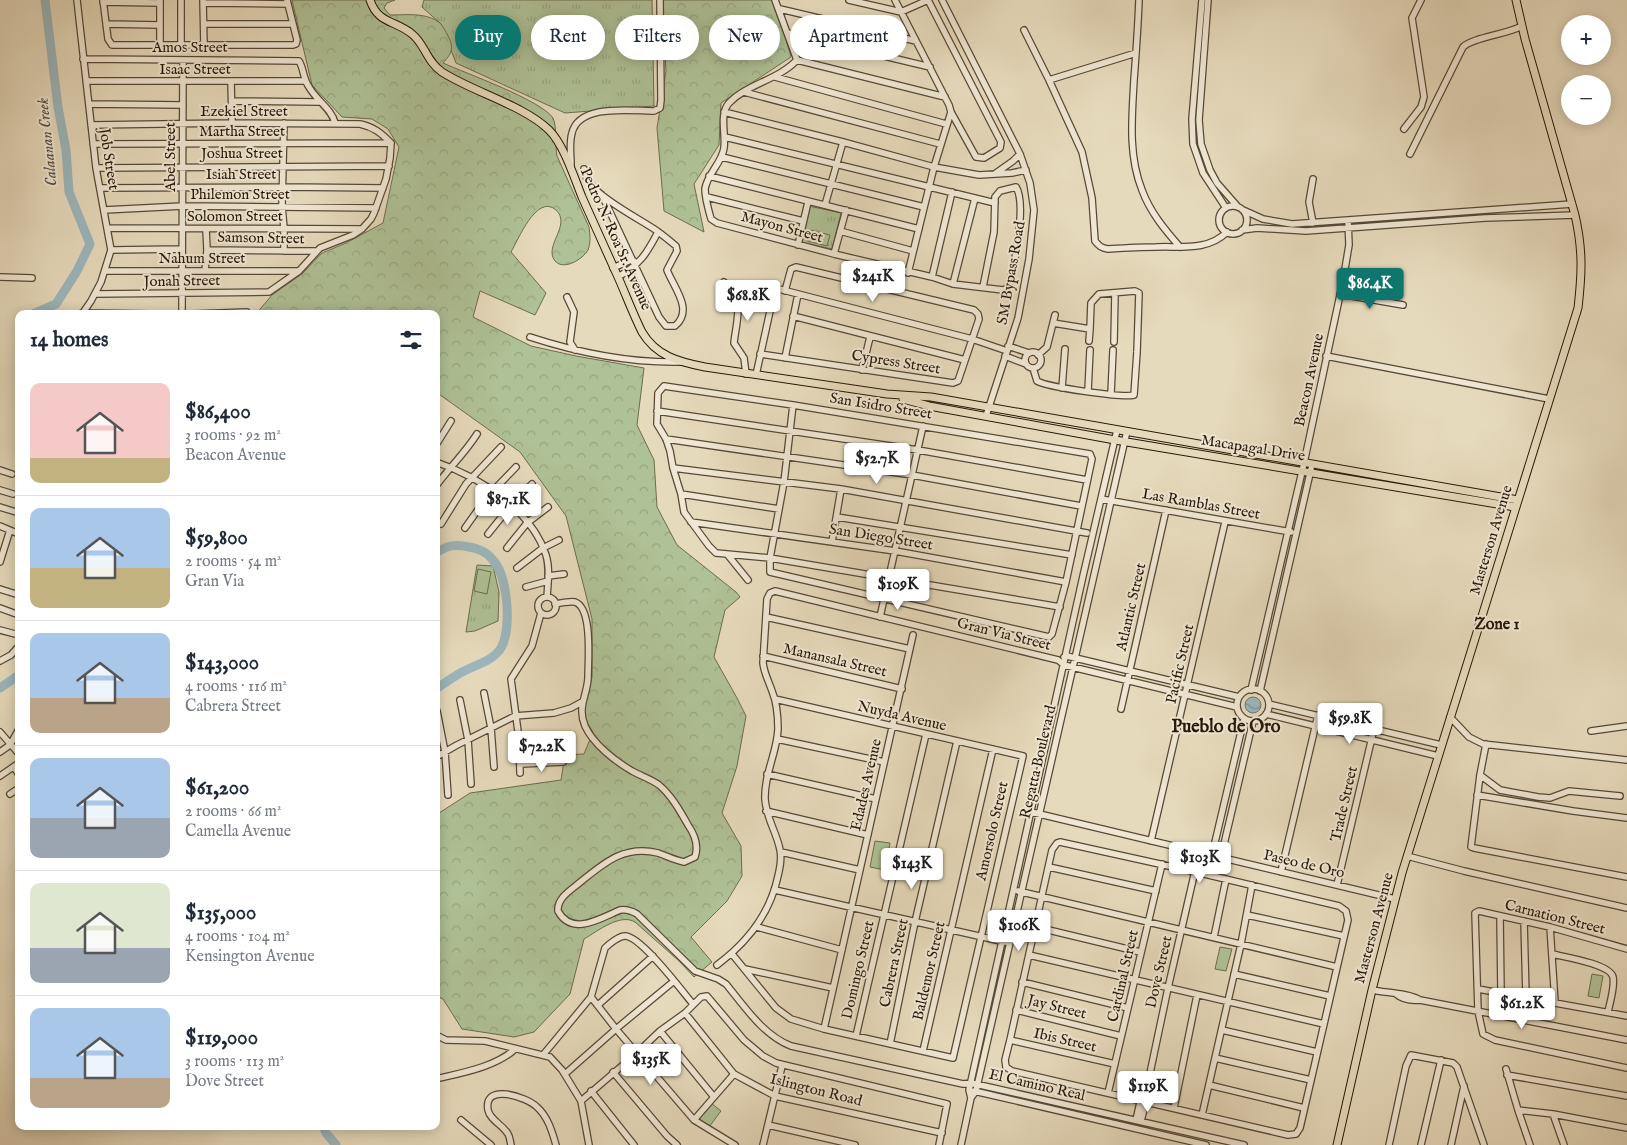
<!DOCTYPE html>
<meta charset="utf-8">
<style>
body{margin:0;font-family:"IM FELL English",serif;background:#f6f6f7;color:#1f2937;height:100vh;display:flex;flex-direction:column;font-size:19px;white-space:nowrap}
*{box-sizing:border-box;margin:0}
p{font-size:16px;color:#747a83}
.icon{flex:none;width:28px;height:28px;fill:none;stroke:currentColor;stroke-width:2;stroke-linecap:round;stroke-linejoin:round}
.map{position:relative;flex:1;overflow:hidden}
.details{position:absolute;left:15px;top:310px;width:425px;height:820px;display:flex;flex-direction:column;background:#fff;border-radius:10px;box-shadow:0 2px 12px #0003}
.details>*{flex:none}
.hud{position:absolute;left:455px;top:15px;width:475px;height:45px;display:flex;gap:10px}
.tools{position:absolute;left:1561px;top:15px;display:grid;gap:10px}
.tools a{display:grid;place-items:center;width:50px;height:50px;border-radius:50%;background:#fff;box-shadow:0 2px 12px #0003;font-size:25px}
.price{position:absolute;translate:-50% -42px;padding:0 11px;border-radius:5px;background:#fff;color:#222;font-size:16px;line-height:32px;filter:drop-shadow(0 1px 2px #0008)}
.price::after{content:'';position:absolute;left:50%;top:30px;width:15px;height:11px;margin-left:-8px;background:inherit;clip-path:polygon(0 0,100% 0,50% 100%)}
.price.selected{background:#0f766e;color:#fff}
ul{padding:0;list-style:none}
li{display:flex;align-items:center;gap:15px;height:125px;padding:0 15px}
li+li{border-top:1px solid #e0e1e3}
li span{display:grid;place-items:center;flex:none;width:140px;height:100px;border-radius:10px;color:#555}
li>.icon{margin-inline-start:auto}
span .icon{width:60px;height:60px;fill:#fffc;stroke-width:1}
li b{font-size:21px}
h2{display:flex;justify-content:space-between;align-items:center;height:60px;padding:0 15px;font-size:21px}
.tag{padding:0 18px;border-radius:22px;background:#fff;box-shadow:0 2px 12px #0003;font-size:18px;line-height:45px}
.tag.selected{background:#0f766e;color:#fff}
.map>svg:first-child{display:block}
.grass{fill:url(#grass-tufts);stroke:#6c6c4e}
.forest{fill:url(#forest-crowns);stroke:#6c6c4e}
.pitch{fill:#afc196;stroke:#6c6c4e}
.water{fill:url(#water-waves);stroke:#6e7774}
.lines{fill:none;stroke-linecap:round;stroke-linejoin:round}
.river{stroke:#9cb7bd;stroke-width:9}
.minor-casing{stroke:#584834;stroke-width:8}
.major-casing{stroke:#281707;stroke-width:9}
.minor{stroke:#efe7d3;stroke-width:5.5}
.major{stroke:#e6dabc;stroke-width:7}
.labels{text-anchor:middle;dominant-baseline:central;stroke-width:4;stroke-linejoin:round;paint-order:stroke}
.street-label{font-size:15px;fill:#281707;stroke:#efe7d3}
.water-label{font-size:16px;font-style:italic;fill:#514f47;stroke:#efe7d3}
.neighbourhood-label{font-size:16px;font-weight:bold;fill:#281707;stroke:#efe7d3}
.quarter-label{font-size:18px;font-weight:bold;fill:#281707;stroke:#efe7d3}
</style>
<div class="map">
<svg width="1627" height="1145" viewBox="0 0 1627 1145">
<defs>
<pattern id="grass-tufts" width="24" height="20" patternUnits="userSpaceOnUse" patternTransform="scale(1.25)"><rect width="24" height="20" fill="#afc196"/><path d="M3 7l-1-3M5 7V3M7 7l1-3M15 17l-1-3M17 17v-4M19 17l1-3" fill="none" stroke="#97a580"/></pattern>
<pattern id="forest-crowns" width="20" height="18" patternUnits="userSpaceOnUse" patternTransform="scale(1.25)"><rect width="20" height="18" fill="#afc196"/><path d="M2 6a3 3 0 1 1 6 0M12 15a3 3 0 1 1 6 0" fill="none" stroke="#97a580"/></pattern>
<pattern id="water-waves" width="16" height="10" patternUnits="userSpaceOnUse" patternTransform="scale(1.25)"><rect width="16" height="10" fill="#9cb7bd"/><path d="M0 5q4-4 8 0t8 0" fill="none" stroke="#7f9498"/></pattern>
</defs>
<rect width="100%" height="100%" fill="#e6dabc"/>
<filter id="stains"><feTurbulence type="fractalNoise" baseFrequency=".004" numOctaves="4"/><feColorMatrix values="0 0 0 0 .2 0 0 0 0 .09 0 0 0 0 .02 0 0 0 .5 -.17"/></filter>
<radialGradient id="worn" r=".72"><stop offset=".6" stop-color="#630" stop-opacity="0"/><stop offset="1" stop-color="#630" stop-opacity=".3"/></radialGradient>
<path class="grass" d="M424,0H652L654,106L565,113L456,63L441,24L422,7Z
M809,206L841,213L832,249L801,242Z
M477,565L493,566L499,592L498,621L475,631L466,632Z"/>
<path class="forest" d="M292,0H395L387,3L384,8L390,15C406,15 426,12 440,23C443,26 446,32 448,36C455,49 451,54 443,63C465,73 541,100 553,118C557,126 555,146 557,156L589,227C590,235 591,242 588,250C583,259 564,271 555,261C543,246 572,225 556,210C537,193 518,240 511,252L546,293L535,315L480,291L473,317L531,346L576,356L644,368L637,425L654,460L657,507L677,545L736,592L740,597L725,610L714,657L737,698L746,716L737,766L722,813L741,846L742,876L727,901L691,937L712,962L694,977L679,961L635,922C620,913 598,931 584,939L570,994L534,1032L514,1037L462,1029L443,999L436,996V815L470,793L561,780L565,755L584,754L593,732L586,721L584,711L592,677V619L566,516L520,452L436,392V314H256L272,295L302,274L322,253L346,243L383,223L399,147L388,129L372,119L342,117L312,85Z
M662,0H775L791,57L721,103L719,145L694,184L704,232L664,211L657,128L666,71Z"/>
<path class="pitch" d="M810,230L830,235L827,246L807,241Z
M478,569L491,572L487,594L474,591Z
M875,841L890,843L885,870L870,867Z
M1220,947L1232,949L1226,971L1215,969Z
M1592,974L1603,976L1599,998L1588,996Z
M711,1103L721,1111L709,1127L699,1119Z"/>
<path class="water" d="M1245 705a8 8 0 1 1 16 0a8 8 0 1 1-16 0Z"/>
<g class="lines">
<path class="river" d="M33,314L56,304L77,271L90,244L69,192L66,150L58,107L45,0
M436,553C447,545 456,544 469,547C477,548 487,552 492,559C508,575 512,628 501,648C493,661 475,665 462,672C453,677 445,683 436,689
M0,688L19,675
M323,1126L326,1133L336,1145"/>
<defs>
<path id="minor" d="M77,0L96,168L111,250L101,282L91,301L82,314
M103,0L108,39L112,45H293L296,44L297,40L287,0
M181,0V45
M203,0L204,45
M775,0L797,60C778,80 747,84 729,103C719,114 726,134 724,148C722,163 707,174 705,189C705,196 709,212 711,219L717,223L834,254L932,277L953,284L1003,290L1008,288C1014,268 1027,204 1016,187L1000,191L995,197L994,232L983,287
M849,0L901,12L928,0
M895,0L949,105L951,112L934,167L908,273
M928,0L1001,142L1000,148L984,158L976,157L951,112
M942,0L1020,154L1030,183L1034,210L1029,259L1018,318L986,416
M1139,0C1138,27 1136,54 1134,80C1132,117 1128,155 1142,190C1150,212 1165,230 1180,247
M1202,0L1192,119L1193,144L1203,173L1226,208
M1208,0L1199,120L1201,144L1210,170L1217,183L1238,207
M103,2L160,3
M204,3L288,4
M780,9L916,41
M106,24L160,25
M204,24H293
M1024,30L1049,80L1082,152L1092,198L1095,241C1099,246 1101,248 1108,249C1124,248 1140,247 1156,247C1181,246 1208,251 1227,232
M788,33L930,67
M160,45V0
M83,59L299,61C304,69 303,79 309,87C316,100 332,109 335,123
M797,60L945,97
M775,77L946,124
M1049,80L1136,53
M86,81H305
M231,81L232,123
M744,92L940,144
M232,101L320,102
M89,104L183,105
M724,112L843,142L934,167L979,175L1012,173L1026,170
M91,125L232,123L360,124C374,127 381,133 391,143
M1404,129L1421,107L1424,97L1412,18L1421,0
M725,137L995,203
M93,144L391,143
M1410,154L1463,47C1474,37 1505,35 1522,26
M722,157L924,207
M571,165C571,154 569,143 572,133C579,103 632,111 654,111L660,108L661,100L660,0
M96,168L389,166
M584,169C585,193 639,218 657,231C664,236 670,241 676,246L677,251L667,270C674,288 694,310 675,326H666L659,317L602,195
M996,173L1013,161L1020,154
M709,176L919,229
M100,188L283,187L383,188
M707,197L803,221
M825,205L843,142
M1219 220a14 14 0 1 1 28 0a14 14 0 1 1-28 0Z
M104,210L183,206L376,208
M1243,210L1263,219L1292,224L1572,204
M1313,223L1309,202L1313,179
M107,228L362,229
M1242,230L1257,228L1306,231L1485,218L1575,215
M840,231L913,251
M798,245L808,202
M111,250L182,249
M207,250L315,251
M284,251V228L282,206L284,123
M834,254L846,210
M613,268L631,260L634,261
M106,271H299
M205,271L207,250L206,229
M0,277L32,278
M618,277C640,264 646,255 658,232
M932,277L952,192
M724,282C746,296 736,322 734,343L744,358L746,374
M953,284L975,198
M95,294L269,292L299,271L320,248L353,235L362,229L371,219L374,213L386,179L390,158L391,143
M1340,294L1403,305
M567,297L574,312L570,342L575,350
M82,313L150,314
M182,314L183,60
M193,314L247,312L248,314
M793,316L965,360
M1053,323L1055,315
M530,337C579,353 630,363 681,362
M1089,341L1090,329
M1114,342L1115,293
M1008,346L1029,353
M1025 360a8 8 0 1 1 16 0a8 8 0 1 1-16 0Z
M760,354L953,383L958,381L979,319L978,314L974,310L796,267L791,269L785,291
M1005,356L1026,364
M1326,356L1549,399
M785,358L798,294
M1033,368L1037,381C1047,387 1122,398 1134,395L1137,352L1139,293L1135,291L1099,294L1091,303L1090,329L1053,323L1047,347L1038,355
M862,370L870,337
M756,375L774,293L776,290L779,289L972,339L1007,351
M1062,388L1065,349
M1088,391L1090,350
M1111,394L1113,350
M657,411L918,450L1087,480
M666,439L912,475L1081,506
M436,445L451,421
M436,462C479,477 531,509 546,555C550,568 548,583 547,597
M673,468L841,489L1087,533
M0,470L12,474
M436,486C449,468 465,453 477,434
M0,490L13,494
M681,494L779,509
M1101,499L1291,532
M0,507L16,512
M837,517L1072,555
M691,522L895,551L1066,582
M441,524L466,484L501,447
M0,526L19,534
M465,528L487,497L516,467
M488,534L512,504L532,484
M832,542L841,489
M507,548L527,523L548,507
M727,554L770,558L1060,607
M0,562L10,530
M517,568L543,548L559,540
M548,576L564,574
M748,580L727,554L716,553L709,546L684,512L681,494L673,468L670,451L666,439L657,424L658,393L664,386L793,405L1090,454L1092,459L1066,582L1052,634L1049,637L770,572V558L784,482L793,405
M526,587L548,581
M0,589L19,595
M538 606a9 9 0 1 1 18 0a9 9 0 1 1-18 0Z
M555,604C561,603 569,601 575,602C593,608 588,662 588,678C587,696 577,707 585,726C593,744 615,761 632,771C641,776 651,779 659,785C672,796 680,811 688,825C695,835 699,845 695,857L684,862C674,860 667,856 658,853C623,844 602,865 578,884C569,891 557,899 558,911C572,937 601,918 620,910C627,909 632,911 637,914L695,971L718,979L726,984C745,1007 763,1035 791,1046L963,1084L971,1083L1244,1145
M0,608L19,615
M766,617L910,649
M880,617L923,426
M0,630L19,635
M763,656L902,689
M1064,657L1067,656L1239,697
M0,661L11,655L19,646
M1237 705a16 16 0 1 1 32 0a16 16 0 1 1-32 0Z
M1251,690L1304,463L1343,281L1349,245L1348,220
M1260,691L1311,469
M484,693L491,728L494,767
M460,700L468,740L471,784
M1269,704L1441,745
M1121,709L1166,510
M437,711L445,752L448,795
M1266,714L1438,756
M1450,717L1469,737L1483,744L1627,760
M1591,731L1627,726
M0,732L19,754
M519,739L543,740
M777,739L884,762
M1486,744L1480,775L1471,847L1474,848L1627,877
M0,752L10,745L19,729
M436,757L457,745L515,716L554,713L571,708L582,702
M521,764L563,762
M14,767L19,775
M520,773L519,739L511,679L532,646L541,613
M767,774L876,799
M1480,775L1500,790L1538,797L1550,798L1569,791L1620,796
M0,776L19,763
M10,794L19,788
M1477,795L1573,811L1627,818
M766,811L868,835
M1031,812L1395,899
M1151,841L1225,522
M1060,842L1196,872L1339,906L1346,911L1348,920L1300,1128L1296,1134L1288,1135L1012,1071L1006,1067L1005,1060L1010,1040L1052,850L1057,843Z
M781,852L860,870
M1212,855L1244,719
M1407,856L1464,871L1627,908
M1221,857L1253,721
M1049,867L1156,891
M1281,872L1318,715
M1337,885L1374,729
M775,890L1005,942
M1018,891L1337,967
M1247,915L1344,936
M1500,916L1501,993
M1524,921L1526,997
M757,927L842,950
M1036,927L1140,952
M1550,927L1555,1002
M1214,937L1226,879
M1627,949L1550,927L1479,911L1475,913L1478,1011L1483,1034L1495,1040L1627,1068
M732,954L776,1008L791,1019L824,1029L953,1058L1023,756L775,699
M1552,954C1565,957 1610,964 1613,977C1615,987 1610,1002 1608,1012
M1029,955L1324,1024
M717,965C748,942 770,914 778,876C780,868 782,859 780,850C777,833 766,818 765,799C764,774 777,753 778,729C778,716 777,703 772,691C769,682 764,673 763,663L767,599L770,593L775,591L1058,660L1064,665L1237,707
M745,969L833,988
M1234,974L1330,996
M1022,982L1128,1008
M1478,989L1627,1016
M1372,990C1386,993 1409,993 1420,1000
M1396,994C1403,1000 1411,1001 1420,1000L1627,1040
M591,997L616,1029L694,1120L735,1145
M598,1005L653,956
M1016,1010L1121,1036
M685,1013L734,1074L775,1096L942,1133
M824,1029L913,635
M1222,1030L1317,1052
M660,1031L714,1097
M436,1035L446,1040L485,1041L550,1057L562,1070L581,1101L589,1145
M856,1036L926,734
M1010,1040L1115,1064
M890,1044L915,922L957,741
M923,1051L993,749
M543,1055L591,997L605,948C609,944 619,936 625,936C641,936 682,991 693,1004
M1215,1058L1311,1080
M1506,1069L1518,1110L1530,1145
M613,1072L667,1136L677,1145
M565,1074L616,1029L674,981
M1507,1075L1627,1096
M436,1079C461,1073 496,1067 515,1049
M1209,1085L1304,1108
M591,1091L634,1145
M974,1091L1206,1145
M1108,1093L1162,864
M971,1098L969,1090L1083,576L1117,430
M581,1101L637,1053L660,1031L685,1013L701,997L707,996L744,1040L763,1056L776,1063L947,1104L939,1145
M1174,1108L1197,995
M1518,1110L1553,1114L1627,1128
M1553,1114L1564,1145
M1202,1115L1241,944L1252,885
M461,1120L491,1145
M694,1120L734,1074
M1136,1120L1141,1098
M1141,1121L1146,1101V1092L1168,988L1198,858
M768,1125L855,1145
M511,1145C510,1141 510,1137 508,1134C503,1125 490,1120 488,1110C483,1082 527,1097 537,1107C548,1117 552,1131 556,1145
M763,1145L782,1066
M961,1145L971,1098L976,1091L1127,431
M1389,1145L1406,1066L1411,1055L1453,1063L1457,1067L1484,1145
M1421,1145L1441,1060
M1451,1145L1464,1086"/>
<path id="major" d="M370,0C378,24 395,20 412,34C425,44 426,61 442,72C473,92 523,105 549,130C564,145 574,177 582,197C594,224 606,250 618,277C626,295 633,314 642,332C656,356 679,362 705,367L887,394L931,397L1518,500
M903,399L929,406L1115,440L1515,507
M1337,1145L1372,990L1402,873L1578,308C1582,273 1583,250 1575,215L1525,39L1516,0"/>
</defs>
<use href="#minor" class="minor-casing"/>
<use href="#major" class="major-casing"/>
<use href="#minor" class="minor"/>
<use href="#major" class="major"/>
</g>
<g class="labels">
<g class="street-label">
<text x="190" y="47">Amos Street</text>
<text x="195" y="69">Isaac Street</text>
<text x="244" y="111">Ezekiel Street</text>
<text x="242" y="131">Martha Street</text>
<text x="242" y="153">Joshua Street</text>
<text transform="translate(170 157) rotate(-90)">Abel Street</text>
<text transform="translate(109 159) rotate(81)">Job Street</text>
<text x="241" y="174">Isiah Street</text>
<text x="240" y="194">Philemon Street</text>
<text x="235" y="216">Solomon Street</text>
<text transform="translate(782 227) rotate(15)">Mayon Street</text>
<text transform="translate(261 238) rotate(1)">Samson Street</text>
<text transform="translate(616 239) rotate(66)">Pedro N. Roa Sr. Avenue</text>
<text x="202" y="258">Nahum Street</text>
<text transform="translate(1011 273) rotate(-80)">SM Bypass Road</text>
<text transform="translate(182 281) rotate(-1)">Jonah Street</text>
<text transform="translate(896 362) rotate(9)">Cypress Street</text>
<text transform="translate(1309 380) rotate(-78)">Beacon Avenue</text>
<text transform="translate(881 406) rotate(9)">San Isidro Street</text>
<text transform="translate(1253 448) rotate(9)">Macapagal Drive</text>
<text transform="translate(1201 504) rotate(10)">Las Ramblas Street</text>
<text transform="translate(881 537) rotate(9)">San Diego Street</text>
<text transform="translate(1491 540) rotate(-73)">Masterson Avenue</text>
<text transform="translate(1131 607) rotate(-77)">Atlantic Street</text>
<text transform="translate(1004 634) rotate(14)">Gran Via Street</text>
<text transform="translate(835 660) rotate(13)">Manansala Street</text>
<text transform="translate(1180 664) rotate(-77)">Pacific Street</text>
<text transform="translate(902 716) rotate(13)">Nuyda Avenue</text>
<text transform="translate(1038 762) rotate(-77)">Regatta Boulevard</text>
<text transform="translate(866 785) rotate(-77)">Edades Avenue</text>
<text transform="translate(1344 804) rotate(-77)">Trade Street</text>
<text transform="translate(992 831) rotate(-77)">Amorsolo Street</text>
<text transform="translate(1304 864) rotate(13)">Paseo de Oro</text>
<text transform="translate(1555 917) rotate(14)">Carnation Street</text>
<text transform="translate(1374 928) rotate(-75)">Masterson Avenue</text>
<text transform="translate(894 963) rotate(-78)">Cabrera Street</text>
<text transform="translate(858 970) rotate(-77)">Domingo Street</text>
<text transform="translate(929 971) rotate(-77)">Baldemor Street</text>
<text transform="translate(1159 972) rotate(-77)">Dove Street</text>
<text transform="translate(1123 976) rotate(-77)">Cardinal Street</text>
<text transform="translate(1057 1007) rotate(14)">Jay Street</text>
<text transform="translate(1065 1040) rotate(13)">Ibis Street</text>
<text transform="translate(1037 1085) rotate(13)">El Camino Real</text>
<text transform="translate(816 1090) rotate(14)">Islington Road</text>
</g>
<g class="water-label">
<text transform="translate(48 142) rotate(-96)">Calaanan Creek</text>
</g>
<g class="neighbourhood-label">
<text x="1497" y="625">Zone 1</text>
</g>
<g class="quarter-label">
<text x="1226" y="727">Pueblo de Oro</text>
</g>
</g>
<rect width="100%" height="100%" filter="url(#stains)"/>
<rect width="100%" height="100%" fill="url(#worn)"/>
</svg>
<div class="tools">
<a>+</a>
<a>−</a>
</div>
<b class="price" style="left:873px;top:303px">$241K</b>
<b class="price selected" style="left:1370px;top:310px">$86.4K</b>
<b class="price" style="left:748px;top:322px">$68.8K</b>
<b class="price" style="left:877px;top:485px">$52.7K</b>
<b class="price" style="left:508px;top:526px">$87.1K</b>
<b class="price" style="left:898px;top:611px">$109K</b>
<b class="price" style="left:1350px;top:745px">$59.8K</b>
<b class="price" style="left:542px;top:773px">$72.2K</b>
<b class="price" style="left:1200px;top:884px">$103K</b>
<b class="price" style="left:912px;top:890px">$143K</b>
<b class="price" style="left:1019px;top:952px">$106K</b>
<b class="price" style="left:1522px;top:1030px">$61.2K</b>
<b class="price" style="left:651px;top:1086px">$135K</b>
<b class="price" style="left:1148px;top:1113px">$119K</b>
<div class="hud">
<a class="tag selected">Buy</a>
<a class="tag">Rent</a>
<a class="tag">Filters</a>
<a class="tag">New</a>
<a class="tag">Apartment</a>
</div>
<section class="details">
<h2>14 homes<svg class="icon" aria-label="filters" viewBox="0 0 24 24"><path d="M4 7h16M4 17h16"/><circle cx="9" cy="7" r="2"/><circle cx="15" cy="17" r="2"/></svg></h2>
<ul>
<li><span style="background:linear-gradient(#f6c9c9 75%,#c2b280 0)"><svg class="icon" aria-label="home" viewBox="0 0 24 24"><path d="M3 11l9-7 9 7M6 9v11h12V9"/></svg></span><div><b>$86,400</b><p>3 rooms · 92 m²</p><p>Beacon Avenue</p></div></li>
<li><span style="background:linear-gradient(#a9c7e8 60%,#c2b280 0)"><svg class="icon" aria-label="home" viewBox="0 0 24 24"><path d="M3 11l9-7 9 7M6 9v11h12V9"/></svg></span><div><b>$59,800</b><p>2 rooms · 54 m²</p><p>Gran Via</p></div></li>
<li><span style="background:linear-gradient(#a9c7e8 65%,#b9a48a 0)"><svg class="icon" aria-label="home" viewBox="0 0 24 24"><path d="M3 11l9-7 9 7M6 9v11h12V9"/></svg></span><div><b>$143,000</b><p>4 rooms · 116 m²</p><p>Cabrera Street</p></div></li>
<li><span style="background:linear-gradient(#a9c7e8 60%,#9aa5b1 0)"><svg class="icon" aria-label="home" viewBox="0 0 24 24"><path d="M3 11l9-7 9 7M6 9v11h12V9"/></svg></span><div><b>$61,200</b><p>2 rooms · 66 m²</p><p>Camella Avenue</p></div></li>
<li><span style="background:linear-gradient(#dfe7d0 65%,#9aa5b1 0)"><svg class="icon" aria-label="home" viewBox="0 0 24 24"><path d="M3 11l9-7 9 7M6 9v11h12V9"/></svg></span><div><b>$135,000</b><p>4 rooms · 104 m²</p><p>Kensington Avenue</p></div></li>
<li><span style="background:linear-gradient(#a9c7e8 70%,#b9a48a 0)"><svg class="icon" aria-label="home" viewBox="0 0 24 24"><path d="M3 11l9-7 9 7M6 9v11h12V9"/></svg></span><div><b>$119,000</b><p>3 rooms · 113 m²</p><p>Dove Street</p></div></li>
</ul>
</section>
</div>
